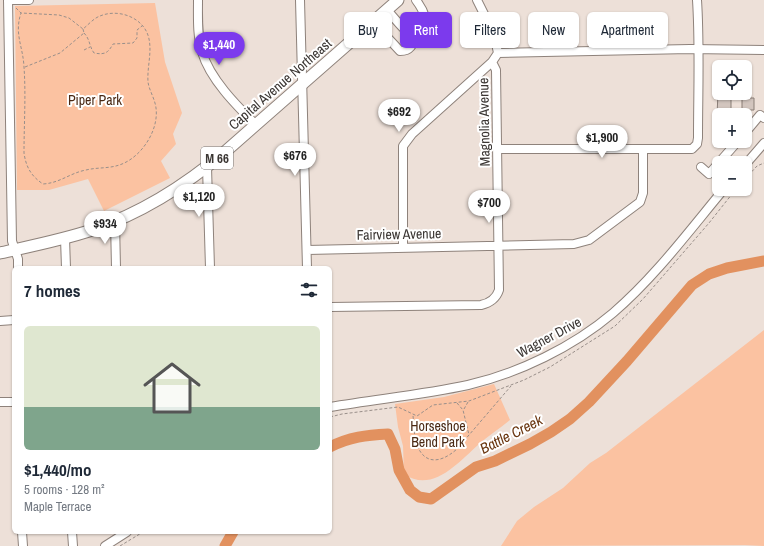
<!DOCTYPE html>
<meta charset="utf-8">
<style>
body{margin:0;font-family:"Archivo Narrow",sans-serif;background:#f2f2f3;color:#1f2937;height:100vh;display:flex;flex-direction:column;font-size:15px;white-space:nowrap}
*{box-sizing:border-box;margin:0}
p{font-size:13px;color:#747a83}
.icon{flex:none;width:22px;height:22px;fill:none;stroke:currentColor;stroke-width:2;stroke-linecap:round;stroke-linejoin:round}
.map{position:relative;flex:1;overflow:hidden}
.side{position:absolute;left:12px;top:266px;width:320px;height:268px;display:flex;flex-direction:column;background:#fff;border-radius:6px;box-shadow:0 1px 3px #0004}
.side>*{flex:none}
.guide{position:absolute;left:344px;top:12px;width:360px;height:36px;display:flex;gap:8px}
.fabs{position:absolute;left:712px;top:60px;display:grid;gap:8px}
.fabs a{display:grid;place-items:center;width:40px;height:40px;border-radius:6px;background:#fff;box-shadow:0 1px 3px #0004;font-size:20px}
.price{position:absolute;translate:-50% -34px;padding:0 9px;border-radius:14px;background:#fff;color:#222;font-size:13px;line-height:26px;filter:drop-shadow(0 1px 2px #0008)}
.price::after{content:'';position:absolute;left:50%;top:24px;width:12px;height:9px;margin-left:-6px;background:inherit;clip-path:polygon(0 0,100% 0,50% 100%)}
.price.active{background:#7c3aed;color:#fff}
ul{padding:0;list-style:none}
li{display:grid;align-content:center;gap:8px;height:212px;padding:0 12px}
li span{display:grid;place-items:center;height:124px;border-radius:6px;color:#555}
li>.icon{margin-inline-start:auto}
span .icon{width:72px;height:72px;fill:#fffc;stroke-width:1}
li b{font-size:17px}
h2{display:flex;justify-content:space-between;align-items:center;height:48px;padding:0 12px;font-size:17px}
.tag{padding:0 14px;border-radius:6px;background:#fff;box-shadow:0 1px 3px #0004;font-size:14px;line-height:36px}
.tag.active{background:#7c3aed;color:#fff}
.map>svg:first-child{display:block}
.green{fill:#fbc2a1}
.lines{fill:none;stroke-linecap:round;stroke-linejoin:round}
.river{stroke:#e2915f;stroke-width:11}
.building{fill:#d2c5be;stroke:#8a7e77}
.minor-casing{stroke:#8e827b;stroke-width:10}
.major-casing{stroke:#8e827b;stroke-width:13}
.path{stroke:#998f8a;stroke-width:1;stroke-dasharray:3 2;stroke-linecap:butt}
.minor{stroke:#fff;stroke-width:8}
.major{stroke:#fff;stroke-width:11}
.labels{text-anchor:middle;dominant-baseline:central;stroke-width:4;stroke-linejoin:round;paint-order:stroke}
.shield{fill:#fff;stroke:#767270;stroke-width:1}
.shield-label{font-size:13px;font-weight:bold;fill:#3b3633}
.street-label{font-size:14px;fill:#3b3633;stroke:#fff}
.park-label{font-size:14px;fill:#4a2914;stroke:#fff}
.water-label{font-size:15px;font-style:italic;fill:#6a3610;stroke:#fff}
</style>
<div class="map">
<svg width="764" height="546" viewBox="0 0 764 546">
<rect width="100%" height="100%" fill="#ede0d8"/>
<path class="green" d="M155,3L165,62L182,113L173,134L176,144L161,161L170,178L104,211L88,179L49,190H17L15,6Z
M764,330V546L745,545L501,546L517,521L534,507L563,488L590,463L606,453Z
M494,384L510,420C499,429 488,436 478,445C459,462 432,494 404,474L403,446L398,427L395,404L444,397Z"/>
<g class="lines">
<path class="river" d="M330,447C349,437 367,435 388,434L395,449L399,470L410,490L419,497L431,499L476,467L495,461L530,444L551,432L570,419L589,402L627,361L692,285L709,274L727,268L764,261
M225,546L233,532"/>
</g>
<path class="building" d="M718,93H731V115H717Z
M742,98H754V110H742Z"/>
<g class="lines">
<defs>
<path id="minor" d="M8,0L12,241L18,259V268
M8,0H29
M198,0C198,17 197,35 202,52C210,79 236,105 256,125
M300,0L307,268
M387,10C393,16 406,34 414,36C417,37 420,36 422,34C432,25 422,8 416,0
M373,22L400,51C410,51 414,45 413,36
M498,53L690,49L764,50
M745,133L760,115L764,118
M498,149H692L697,144L698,138C698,92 700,46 697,0
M745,165L764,143
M207,167L210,268
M701,167L709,174L738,141
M115,221L116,268
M65,238L66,268
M403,247V146L412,134L492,62
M307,250L574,244L589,240L640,202L643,193V149
M330,307L481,305C490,303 496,299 499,290L496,70L492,62L498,53L494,34L477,0
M0,321L14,320
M0,402H14
M330,407C376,399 422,395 468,385C519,373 573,347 613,313C655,277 689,231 724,189
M22,532L23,546
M72,532L73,546
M105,546L127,532"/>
<path id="major" d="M0,253C31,246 62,240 92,230C142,213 186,185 226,151L398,0"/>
</defs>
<use href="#minor" class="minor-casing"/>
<use href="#major" class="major-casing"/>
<path class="path" d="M16,8L21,13L59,15L69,18L83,29C88,25 94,18 100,16C119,8 145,18 149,39C152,53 147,67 148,82C149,90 155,99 156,108C159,130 142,156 122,164C110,169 98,167 86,170C70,173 60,183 43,184C31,176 26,167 24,153C24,125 26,95 24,67C23,46 14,34 21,13
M84,33C90,39 89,46 94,53C105,55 108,53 113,44L133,43L137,38V30L142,26
M84,50L90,47
M25,67L60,53L84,33L83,29
M745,179L757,166L764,163
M457,403L463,410L469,435
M464,409L468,402
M413,416C414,423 414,431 415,438C421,465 439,465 457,449L511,386
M330,417L342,414L398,407L417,416L433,405L469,401L524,380L550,367L615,326L643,299L709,223L736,189
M120,546L143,532"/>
<use href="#minor" class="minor"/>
<use href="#major" class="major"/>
</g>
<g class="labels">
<rect class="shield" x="201" y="147" width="32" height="22" rx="3"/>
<g class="shield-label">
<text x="217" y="158">M 66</text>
</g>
<g class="street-label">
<text transform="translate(280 84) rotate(-41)">Capital Avenue Northeast</text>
<text transform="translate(484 122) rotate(-91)">Magnolia Avenue</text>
<text transform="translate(399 234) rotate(-1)">Fairview Avenue</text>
<text transform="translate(549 337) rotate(-28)">Wagner Drive</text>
</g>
<g class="park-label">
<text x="95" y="100">Piper Park</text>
<text x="438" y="426">Horseshoe<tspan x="438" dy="16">Bend Park</tspan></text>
</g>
<g class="water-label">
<text transform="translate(511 434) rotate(-27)">Battle Creek</text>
</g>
</g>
</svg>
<div class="fabs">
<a><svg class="icon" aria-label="locate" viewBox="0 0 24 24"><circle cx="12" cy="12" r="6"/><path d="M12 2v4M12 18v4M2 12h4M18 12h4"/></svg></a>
<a>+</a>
<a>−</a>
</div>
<b class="price active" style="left:219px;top:66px">$1,440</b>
<b class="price" style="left:399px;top:133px">$692</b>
<b class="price" style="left:602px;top:159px">$1,900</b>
<b class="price" style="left:295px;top:177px">$676</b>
<b class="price" style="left:199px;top:218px">$1,120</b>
<b class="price" style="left:489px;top:224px">$700</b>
<b class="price" style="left:105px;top:245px">$934</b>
<div class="guide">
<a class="tag">Buy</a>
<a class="tag active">Rent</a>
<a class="tag">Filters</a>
<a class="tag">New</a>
<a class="tag">Apartment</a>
</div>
<section class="side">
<h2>7 homes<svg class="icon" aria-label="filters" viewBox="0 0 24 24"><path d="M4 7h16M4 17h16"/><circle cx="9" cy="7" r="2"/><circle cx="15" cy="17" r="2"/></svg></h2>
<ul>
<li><span style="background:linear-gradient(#dfe7d0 65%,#7fa58c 0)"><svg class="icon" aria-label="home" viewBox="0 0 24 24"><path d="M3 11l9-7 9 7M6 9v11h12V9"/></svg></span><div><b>$1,440/mo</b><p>5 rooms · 128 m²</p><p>Maple Terrace</p></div></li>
</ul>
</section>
</div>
